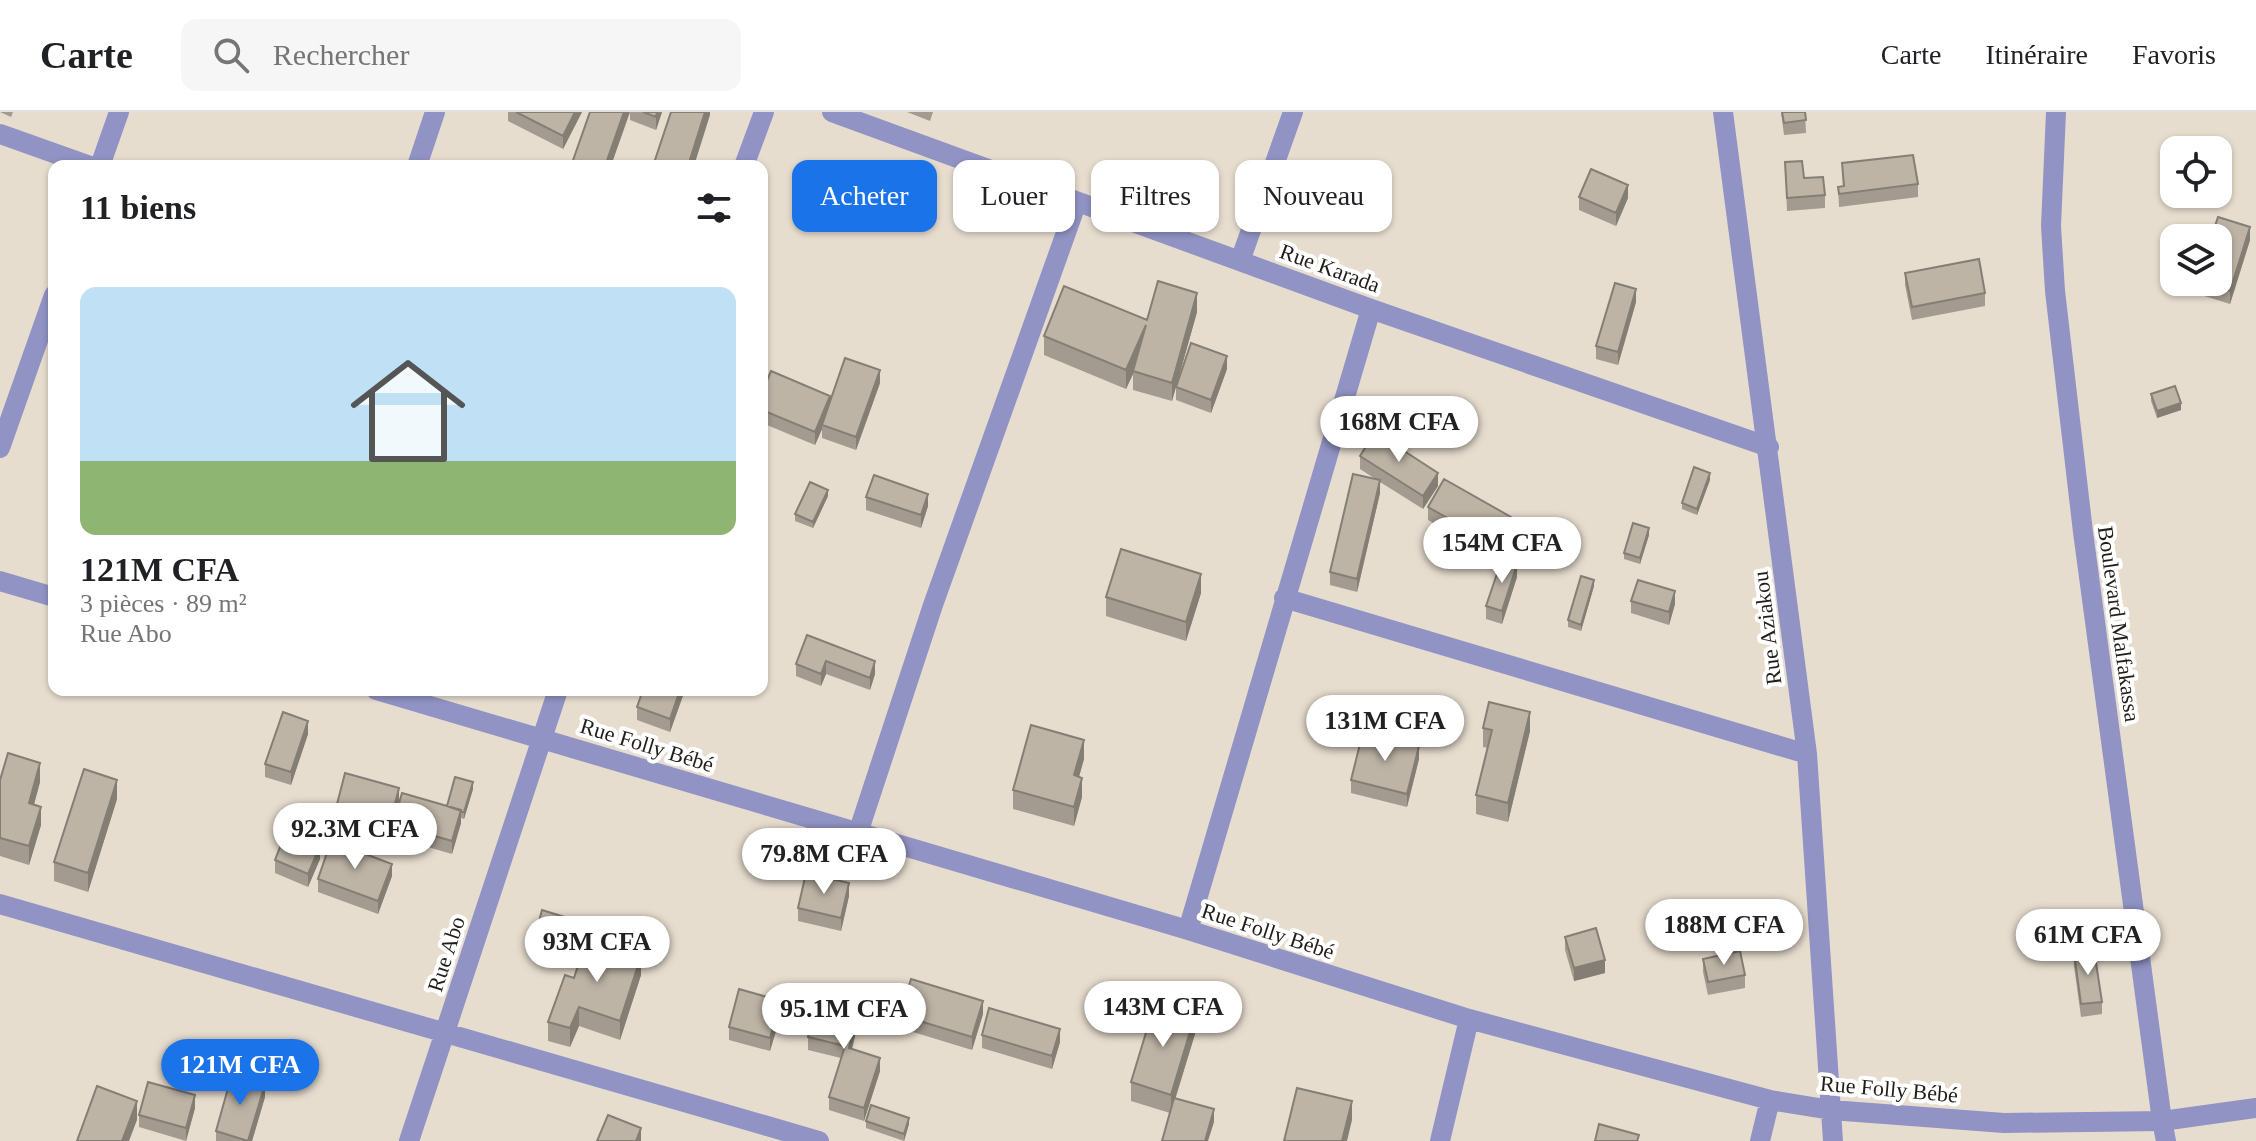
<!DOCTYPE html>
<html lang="fr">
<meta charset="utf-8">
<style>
body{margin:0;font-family:Georgia,serif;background:#f6f6f6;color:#202124;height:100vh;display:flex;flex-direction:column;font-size:30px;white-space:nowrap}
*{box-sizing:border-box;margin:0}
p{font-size:26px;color:#757577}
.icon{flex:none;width:44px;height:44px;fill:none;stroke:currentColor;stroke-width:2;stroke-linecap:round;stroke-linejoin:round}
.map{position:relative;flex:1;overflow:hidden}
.panel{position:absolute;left:48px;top:48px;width:720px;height:536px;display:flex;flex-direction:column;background:#fff;border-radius:16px;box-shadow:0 2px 6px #0004}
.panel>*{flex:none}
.top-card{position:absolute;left:792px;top:48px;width:760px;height:72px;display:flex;gap:16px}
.buttons{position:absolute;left:2160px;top:24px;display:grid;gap:16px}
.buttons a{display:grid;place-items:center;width:72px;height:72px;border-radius:16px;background:#fff;box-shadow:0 2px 6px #0004;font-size:40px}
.price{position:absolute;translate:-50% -68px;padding:0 18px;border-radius:28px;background:#fff;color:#222;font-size:26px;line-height:52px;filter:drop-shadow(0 2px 4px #0008)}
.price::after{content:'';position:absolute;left:50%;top:48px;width:24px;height:18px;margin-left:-12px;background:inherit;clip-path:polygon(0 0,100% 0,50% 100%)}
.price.current{background:#1a73e8;color:#fff}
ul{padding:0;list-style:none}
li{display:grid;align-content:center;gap:16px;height:424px;padding:0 32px}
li+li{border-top:2px solid #e0e0e0}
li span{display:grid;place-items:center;height:248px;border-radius:16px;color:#555}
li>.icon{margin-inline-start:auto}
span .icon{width:144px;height:144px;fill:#fffc;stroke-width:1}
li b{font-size:34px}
h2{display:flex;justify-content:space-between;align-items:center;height:96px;padding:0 32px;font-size:34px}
.pill{padding:0 28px;border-radius:16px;background:#fff;box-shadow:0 2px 6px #0004;font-size:28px;line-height:72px}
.pill.current{background:#1a73e8;color:#fff}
header{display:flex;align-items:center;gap:48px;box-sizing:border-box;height:112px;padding:0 40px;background:#fff;border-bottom:2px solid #e0e0e0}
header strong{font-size:38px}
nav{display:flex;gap:44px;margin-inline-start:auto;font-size:28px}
.search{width:560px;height:72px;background:#f6f6f6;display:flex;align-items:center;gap:20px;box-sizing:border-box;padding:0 28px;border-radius:16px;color:#757577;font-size:30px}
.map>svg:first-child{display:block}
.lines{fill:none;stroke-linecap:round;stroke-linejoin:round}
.minor{stroke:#9193c4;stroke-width:20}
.tertiary{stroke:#9193c4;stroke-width:20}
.wall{fill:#a39b8f}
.shaded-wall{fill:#847e74}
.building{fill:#bdb4a6;stroke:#847e74;stroke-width:2}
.labels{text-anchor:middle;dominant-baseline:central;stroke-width:8;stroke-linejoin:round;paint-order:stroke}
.street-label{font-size:22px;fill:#211e19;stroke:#fff}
</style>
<header>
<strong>Carte</strong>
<div class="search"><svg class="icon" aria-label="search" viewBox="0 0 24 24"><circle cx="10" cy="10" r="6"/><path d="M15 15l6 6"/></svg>Rechercher</div>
<nav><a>Carte</a><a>Itinéraire</a><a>Favoris</a></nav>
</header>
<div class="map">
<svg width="2256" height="1029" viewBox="0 0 2256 1029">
<rect width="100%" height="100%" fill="#e7ddcf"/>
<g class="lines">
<path class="minor" d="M832,0L1371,197L1769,335
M1723,0L1807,642L1833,1029
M2056,0L2051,114L2055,179L2083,420L2162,1009
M0,22L90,54
M100,54L119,0
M417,54L435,0
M744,54L764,0
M1240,149L1293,0
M0,336L54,183
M0,469L54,485
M1284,486L1807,642
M376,578L1188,818L1469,907L1770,988L1831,998L2004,1011L2162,1009L2256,996
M858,721L933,493L1077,90
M0,792L819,1029
M1188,818L1371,197
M409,1029L558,578
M1440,1029L1469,907
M1760,1029L1770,988"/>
<path class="tertiary" d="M2162,1009L2166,1029"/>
</g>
<path class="wall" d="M0,0H13L11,5Z
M508,0H582L563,37L508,9Z
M590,0H662L656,18L630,8V0Z
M907,0H933L930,9Z
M1781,0H1805L1806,21L1784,23Z
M1785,50L1825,83V96L1787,99Z
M1842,51L1918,72V85L1839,95L1838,75L1843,74Z
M1579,85L1628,86L1616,114L1579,98Z
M2250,128L2230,192L2198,182V170H2218Z
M1905,161L1985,181V194L1912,208L1905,173Z
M1636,190L1618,253L1596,247V234Z
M1197,200L1172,289L1133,278V262L1126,277L1044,243V224Z
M1227,257L1211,301L1176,288V275Z
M880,271L856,338L822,326V317L815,333L762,311V280L830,289Z
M2151,282L2181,298L2157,306L2151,289Z
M1360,344L1438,374L1423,397L1380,370V381L1357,480L1330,473V460L1377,368L1360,357Z
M1710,368L1697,403L1682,397V391Z
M828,384L813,416L795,409V402Z
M866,385L928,394L921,416L866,398Z
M1428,395L1511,417L1495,446L1428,408Z
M1649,423L1640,452L1624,447V441Z
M1517,465L1502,512L1486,507V494Z
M1594,474L1581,519L1568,515V508Z
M1201,481L1186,529L1106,504V485Z
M1631,489L1675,492L1669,513L1631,501Z
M807,523L875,562L870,578L826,562L821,574L796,564V552Z
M643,578H685L670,620L637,608V595Z
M1483,616L1530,619L1508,710L1476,702V683L1488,636L1483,635Z
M308,622L291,673L265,665V652Z
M1084,647L1079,665L1082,685L1074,714L1013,697V678Z
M1419,647L1407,695L1351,681V668Z
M0,668L40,670L34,693L41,713L29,753L0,744Z
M473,677L464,707L461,706V711L452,742L393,725V712L447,694Z
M117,687L88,780L54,769V750Z
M399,689L390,723L336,709V696Z
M320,747L308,775L275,761V748Z
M392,764L378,802L318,780V767Z
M849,784L841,819L798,809V796Z
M538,813L603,830V832L620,839L641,863L620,928L579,914L570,935L548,929V910L574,866L583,839L538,825Z
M1565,825L1605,861L1574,869L1565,838Z
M2074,841L2102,890V902L2081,905L2074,854Z
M1703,847L1745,863V876L1708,883L1703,860Z
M781,902L770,939L729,928V915Z
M983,902L972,938L900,916V903Z
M859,907L852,937L880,959L864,1009L829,998V985L841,946L808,938V925Z
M1195,922L1175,986L1214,1010L1170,1001L1131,989V970Z
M982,923L1060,930L1052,957L982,936Z
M265,985L252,1029H216V1019Z
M195,996L186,1029L139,1015V1003Z
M866,1009L909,1012L904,1029L866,1016Z"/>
<path class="shaded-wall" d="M575,0H582L563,37V24Z
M624,0H630L611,54H605Z
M657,0H662L656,18V5Z
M705,0H710V3L694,54H688Z
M1628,73V86L1616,114V101Z
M2250,115V128L2230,192V179Z
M1636,177V190L1618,253V240Z
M1197,181V200L1172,289V271Z
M1146,213L1133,262L1126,277V258Z
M1227,244V257L1211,301V288Z
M880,258V271L856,338V325Z
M830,284V297L822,313V317L815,333V320Z
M2181,291V298L2157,306V299Z
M1438,361V374L1423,397V384Z
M1710,361V368L1697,403V397Z
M1380,368V381L1357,480V467Z
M828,378V384L813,416V410Z
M928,382V394L921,416V403Z
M1511,405V417L1495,446V433Z
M1649,416V423L1640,452V446Z
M1517,452V465L1502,512V499Z
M1201,462V481L1186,529V510Z
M1594,468V474L1581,519V513Z
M1675,479V492L1669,513V500Z
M826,549V562L821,574V562Z
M875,549V562L870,578V566Z
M680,578H685L670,620V607Z
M1530,600V619L1508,710V691Z
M308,609V622L291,673V660Z
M1084,628V647L1074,682V663Z
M1419,634V647L1407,695V682Z
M40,651V670L29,710V691Z
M1082,666V685L1074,714V695Z
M117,668V687L88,780V761Z
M473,670V677L464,707V700Z
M399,676V689L390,723V711Z
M41,695V713L29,753V734Z
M461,698V711L452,742V729Z
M320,734V747L308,775V762Z
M392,752V764L378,802V789Z
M849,771V784L841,819V806Z
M603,817V830L599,844V831Z
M641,844V863L620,928V909Z
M1605,848V861L1574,869V856Z
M781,889V902L770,939V926Z
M983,889V902L972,938V925Z
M859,894V907L849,949V936Z
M579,895V914L570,935V916Z
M1195,903V922L1171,1001V983Z
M1060,917V930L1052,957V944Z
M880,946V959L864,1009V996Z
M265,972V985L252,1029H248Z
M195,983V996L186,1029V1016Z
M137,989V1008L129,1029H122Z
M1352,989V1008L1347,1029H1342Z
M1214,997V1010L1208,1029H1205Z
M909,1006V1012L904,1029V1022Z
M641,1016V1029H636Z"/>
<path class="building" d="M516,0H575L563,24Z
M590,0H624L605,54H571Z
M643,0H657L656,5Z
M671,0H705L688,54H653Z
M1782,0H1805L1806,8L1784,11Z
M1913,43L1918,72L1839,82L1838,75L1844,74L1842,51Z
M1802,49L1804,66L1823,65L1825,83L1787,86L1785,50Z
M1591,57L1628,73L1616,101L1579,85Z
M2218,105L2250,115L2230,179L2201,170H2218V126H2211Z
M1979,147L1985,181L1912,195L1905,161Z
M1158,169L1197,181L1172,271L1133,259L1146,213L1126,258L1044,224L1064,174L1147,208Z
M1615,171L1636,177L1618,240L1596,234Z
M1191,231L1227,244L1211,288L1176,275Z
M845,246L880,258L856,325L822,313Z
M771,259L830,284L815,320L762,298V280Z
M2175,274L2181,291L2157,299L2151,282Z
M1375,320L1438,361L1423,384L1360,344Z
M1694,355L1710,361L1697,397L1682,391Z
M1353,362L1380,368L1357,467L1330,460Z
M874,363L928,382L921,403L866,385Z
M1444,367L1511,405L1495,433L1428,395Z
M810,370L828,378L813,410L795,402Z
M1633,411L1649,416L1640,446L1624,441Z
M1121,437L1201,462L1186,510L1106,485Z
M1502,447L1517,452L1502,499L1486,494Z
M1581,464L1594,468L1581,513L1568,508Z
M1638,468L1675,479L1669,500L1631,489Z
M807,523L875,549L870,566L826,549L821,562L796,552Z
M643,578H680L670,607L637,595Z
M1489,590L1530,600L1508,691L1476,683L1492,618L1483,616Z
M283,600L308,609L291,660L265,652Z
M1031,613L1084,628L1074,663L1082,666L1074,695L1013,678Z
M1363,620L1419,634L1407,682L1351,668Z
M8,641L40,651L29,691L41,695L29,734L0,726V668Z
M84,657L117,668L88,761L54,750Z
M345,661L399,676L390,711L336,696Z
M455,665L473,670L464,700L447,694Z
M402,681L461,698L452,729L393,712Z
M286,720L320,734L308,762L275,748Z
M331,729L392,752L378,789L318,767Z
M806,761L849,771L841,806L798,796Z
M542,798L603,817L599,831L538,813Z
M1596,816L1605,848L1574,856L1565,825Z
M586,828L601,833L612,829L620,839L641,844L620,909L579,895L570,916L548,910L565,863L574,866Z
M2094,838L2102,890L2081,892L2074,841Z
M1740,839L1745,863L1708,870L1703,847Z
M911,867L983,889L972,925L900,903Z
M739,877L781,889L770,926L729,915Z
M818,884L859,894L849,936L880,946L864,996L829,985L845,934L808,925Z
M1155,891L1195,903L1171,983L1131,970Z
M989,896L1060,917L1052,944L982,923Z
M232,962L265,972L248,1029L216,1019Z
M148,970L195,983L186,1016L139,1003Z
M97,974L137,989L122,1029H77Z
M1297,976L1352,989L1342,1029H1284Z
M1174,986L1214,997L1205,1029H1162Z
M871,993L909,1006L904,1022L866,1009Z
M608,1003L641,1016L636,1029H597Z
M1599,1012L1639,1023L1637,1029H1595Z"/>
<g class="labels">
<g class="street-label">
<text transform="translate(1330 156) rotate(20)">Rue Karada</text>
<text transform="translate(2119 512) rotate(82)">Boulevard Malfakassa</text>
<text transform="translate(1767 516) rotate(-97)">Rue Aziakou</text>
<text transform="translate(647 633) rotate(17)">Rue Folly Bébé</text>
<text transform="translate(1268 819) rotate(18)">Rue Folly Bébé</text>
<text transform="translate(446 842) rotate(-72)">Rue Abo</text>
<text transform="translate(1889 977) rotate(5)">Rue Folly Bébé</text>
</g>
</g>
</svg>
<div class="buttons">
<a><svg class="icon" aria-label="locate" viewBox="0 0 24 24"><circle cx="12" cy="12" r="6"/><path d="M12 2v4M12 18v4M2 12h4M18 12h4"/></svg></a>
<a><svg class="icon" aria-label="layers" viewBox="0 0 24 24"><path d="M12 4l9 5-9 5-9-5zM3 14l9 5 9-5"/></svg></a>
</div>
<b class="price" style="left:1399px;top:352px">168M CFA</b>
<b class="price" style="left:1502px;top:473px">154M CFA</b>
<b class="price" style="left:1385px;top:651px">131M CFA</b>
<b class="price" style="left:355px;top:759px">92.3M CFA</b>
<b class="price" style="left:824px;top:784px">79.8M CFA</b>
<b class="price" style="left:1724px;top:855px">188M CFA</b>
<b class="price" style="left:2088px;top:865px">61M CFA</b>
<b class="price" style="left:597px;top:872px">93M CFA</b>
<b class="price" style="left:1163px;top:937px">143M CFA</b>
<b class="price" style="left:844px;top:939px">95.1M CFA</b>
<b class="price current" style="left:240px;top:995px">121M CFA</b>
<div class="top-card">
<a class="pill current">Acheter</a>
<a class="pill">Louer</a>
<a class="pill">Filtres</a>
<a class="pill">Nouveau</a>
</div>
<section class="panel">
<h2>11 biens<svg class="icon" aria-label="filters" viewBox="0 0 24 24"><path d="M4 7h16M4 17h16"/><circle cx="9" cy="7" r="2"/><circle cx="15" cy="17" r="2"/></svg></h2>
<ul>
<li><span style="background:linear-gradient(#bfe0f5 70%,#8fb573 0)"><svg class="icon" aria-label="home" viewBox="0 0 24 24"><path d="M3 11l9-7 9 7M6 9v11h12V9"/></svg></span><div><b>121M CFA</b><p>3 pièces · 89 m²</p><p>Rue Abo</p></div></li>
</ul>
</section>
</div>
